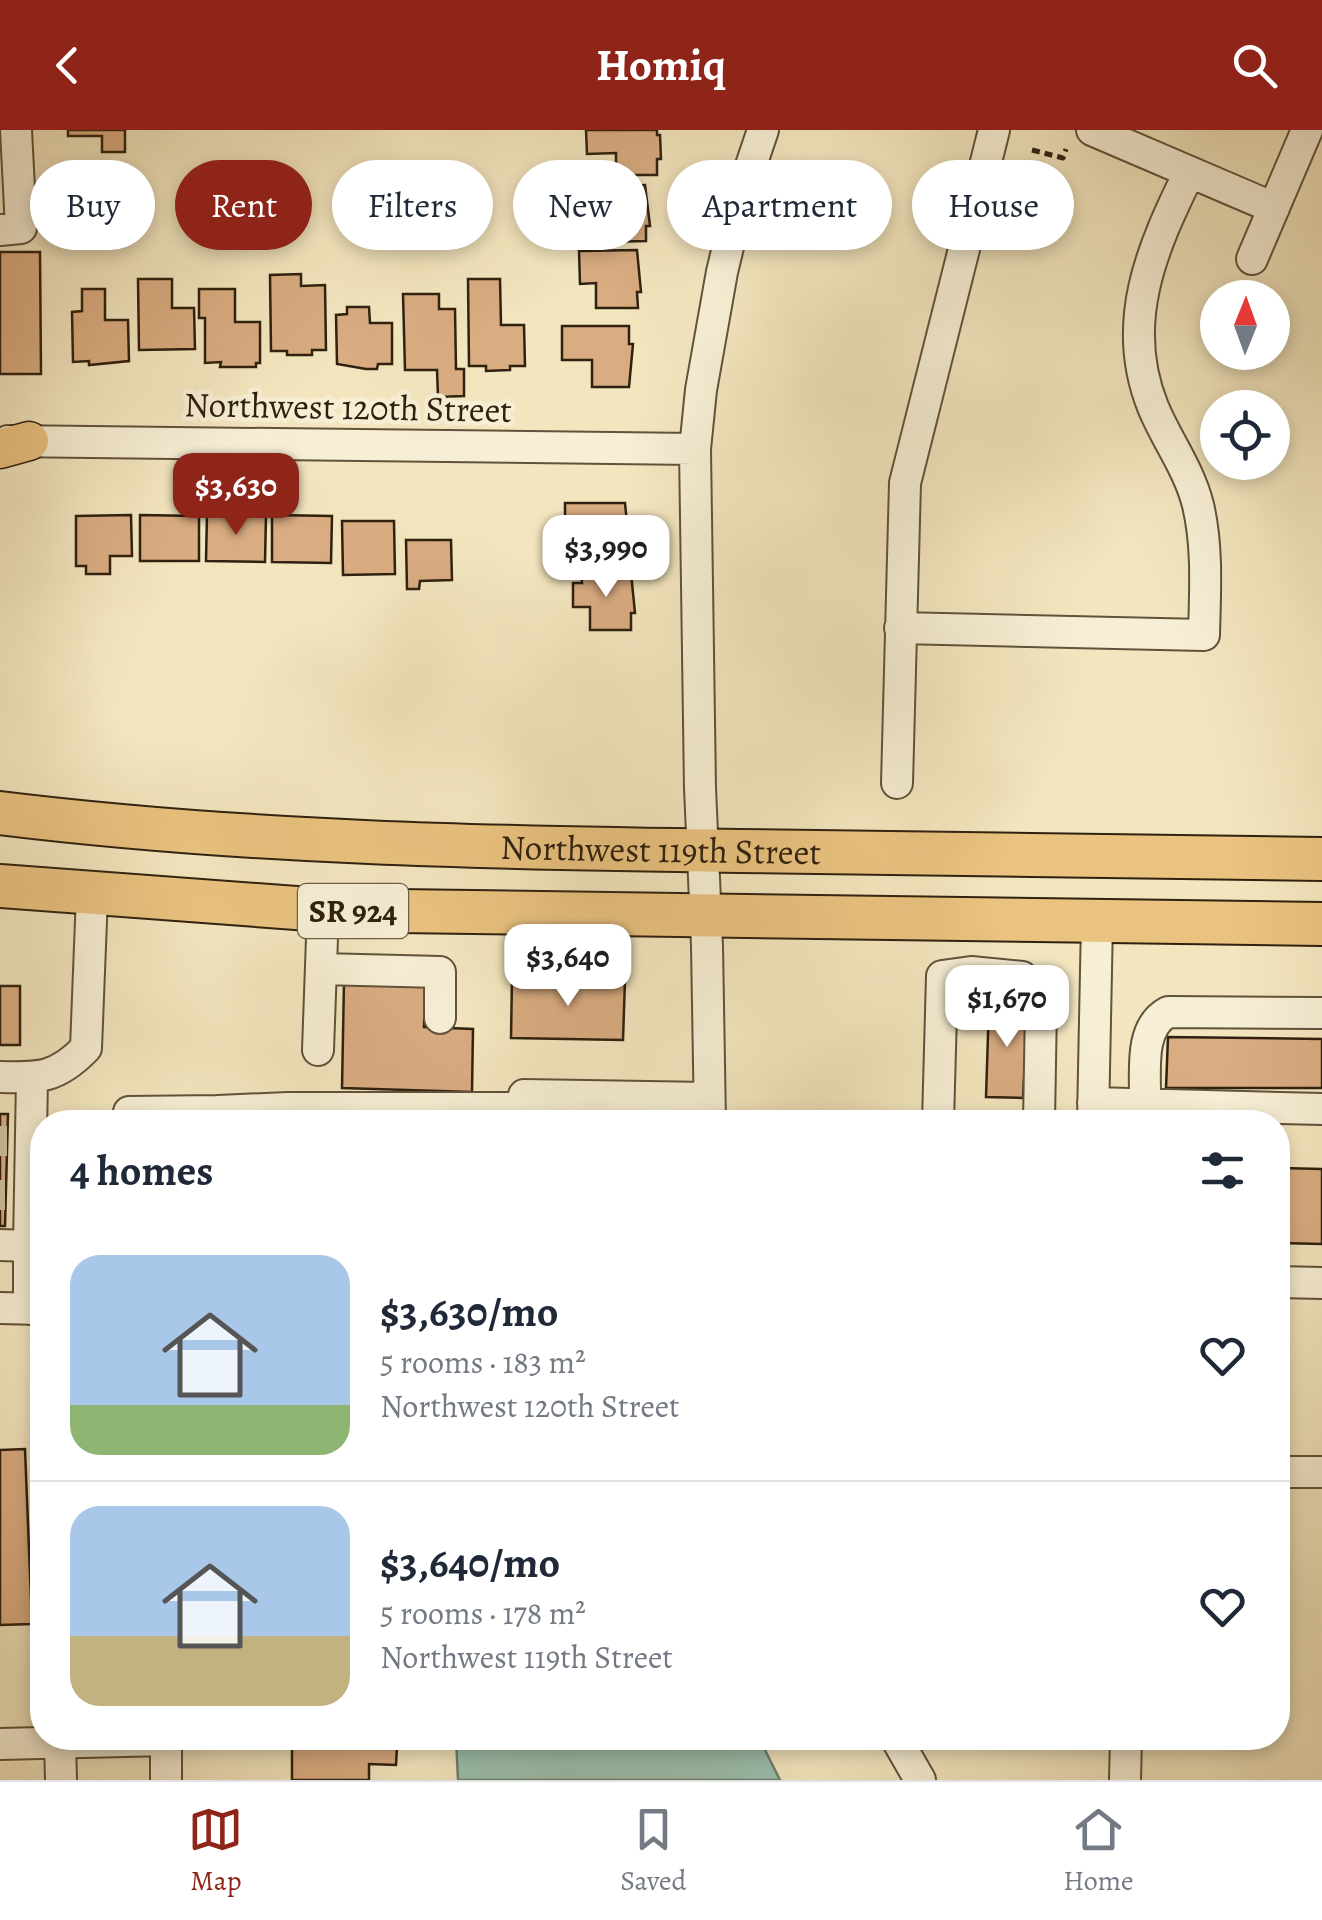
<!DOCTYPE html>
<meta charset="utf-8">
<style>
body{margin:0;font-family:Alegreya,serif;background:#f2f2f3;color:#1f2937;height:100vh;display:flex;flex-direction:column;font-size:38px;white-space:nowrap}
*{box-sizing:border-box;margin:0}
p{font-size:32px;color:#747a83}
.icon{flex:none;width:55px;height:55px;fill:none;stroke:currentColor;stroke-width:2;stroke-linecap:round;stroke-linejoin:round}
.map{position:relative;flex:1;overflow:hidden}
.panel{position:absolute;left:30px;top:980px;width:1260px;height:640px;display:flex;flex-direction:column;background:#fff;border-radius:40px;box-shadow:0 5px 15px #0003}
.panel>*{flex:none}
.top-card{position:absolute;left:30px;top:30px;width:1262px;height:90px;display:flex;gap:20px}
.needle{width:65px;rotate:1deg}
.buttons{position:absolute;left:1200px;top:150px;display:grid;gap:20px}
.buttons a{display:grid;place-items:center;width:90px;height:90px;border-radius:50%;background:#fff;box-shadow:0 5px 15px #0003;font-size:50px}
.price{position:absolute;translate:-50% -85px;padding:0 22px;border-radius:20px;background:#fff;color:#222;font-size:32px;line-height:65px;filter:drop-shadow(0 2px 5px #0008)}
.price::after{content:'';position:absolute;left:50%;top:60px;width:30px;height:22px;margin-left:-15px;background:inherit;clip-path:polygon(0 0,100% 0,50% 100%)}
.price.active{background:#8f2418;color:#fff}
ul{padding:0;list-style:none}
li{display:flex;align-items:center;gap:30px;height:250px;padding:0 40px}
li+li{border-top:2px solid #e0e1e3}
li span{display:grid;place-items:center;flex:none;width:280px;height:200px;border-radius:30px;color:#555}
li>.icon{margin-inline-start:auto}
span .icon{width:120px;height:120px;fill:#fffc;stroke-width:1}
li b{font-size:42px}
h2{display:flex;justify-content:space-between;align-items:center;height:120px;padding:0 40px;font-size:42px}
.chip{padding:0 35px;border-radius:45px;background:#fff;box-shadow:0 5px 15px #0003;font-size:35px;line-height:90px}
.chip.active{background:#8f2418;color:#fff}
header{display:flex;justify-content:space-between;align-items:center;height:130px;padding:0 40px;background:#8f2418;color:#fff;font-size:45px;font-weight:700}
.tabs{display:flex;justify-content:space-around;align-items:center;height:140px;border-top:2px solid #e0e1e3;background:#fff;font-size:28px;color:#747a83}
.tabs a{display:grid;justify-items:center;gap:5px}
.tabs .active{color:#8f2418}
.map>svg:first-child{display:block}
.water{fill:#9bc0af;stroke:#70806f;stroke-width:2.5}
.building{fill:#d9ac81;stroke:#2f210f;stroke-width:2.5}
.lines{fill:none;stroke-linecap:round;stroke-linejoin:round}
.minor-tunnel{stroke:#ccbf9c;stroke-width:30;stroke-dasharray:30 15;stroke-linecap:butt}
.minor-casing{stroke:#60523b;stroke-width:34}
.major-casing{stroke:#2f210f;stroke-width:41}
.highway-casing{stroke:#2f210f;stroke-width:46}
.path{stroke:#2f210f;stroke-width:5;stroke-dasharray:8 5;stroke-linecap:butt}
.minor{stroke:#f7efd5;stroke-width:30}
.major{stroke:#eac380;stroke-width:38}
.highway{stroke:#eac380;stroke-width:42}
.labels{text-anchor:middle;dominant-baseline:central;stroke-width:9;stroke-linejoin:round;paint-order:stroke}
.shield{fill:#f7efd5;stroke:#6b5f4a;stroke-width:2.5}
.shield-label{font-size:32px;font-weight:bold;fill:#2f210f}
.street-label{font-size:35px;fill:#2f210f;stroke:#f7efd5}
</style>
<header><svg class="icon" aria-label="back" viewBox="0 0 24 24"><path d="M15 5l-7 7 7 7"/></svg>Homiq<svg class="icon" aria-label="search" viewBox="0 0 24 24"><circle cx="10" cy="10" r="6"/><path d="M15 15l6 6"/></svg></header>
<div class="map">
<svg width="1322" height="1650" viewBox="0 0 1322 1650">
<rect width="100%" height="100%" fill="#f3e6bf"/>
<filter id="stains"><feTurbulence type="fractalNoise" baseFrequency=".002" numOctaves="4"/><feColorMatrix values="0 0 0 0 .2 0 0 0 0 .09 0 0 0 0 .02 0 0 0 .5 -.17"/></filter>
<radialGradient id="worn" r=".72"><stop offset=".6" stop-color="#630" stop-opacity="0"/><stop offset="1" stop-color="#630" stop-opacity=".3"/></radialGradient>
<path class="water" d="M456,1608H759L780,1650H458Z"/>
<path class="building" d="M68,0H125V22H102V6H68Z
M586,0H657V5H660L661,29H657V45H616V23L587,24Z
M645,55L650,96H646V111L605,112L604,70H595V56Z
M637,120L641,162H637L638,178H596V153L580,154L579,121Z
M0,122H40L41,244H0Z
M301,144V156L325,155L326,220H312V225H287V221H271L270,145Z
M138,149H172V178H194L195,219L139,220Z
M468,149H500L501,195H524L525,236H510V240L486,241V236H469Z
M82,159H105V190H128L129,231L89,235V231L73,232L72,182L82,181Z
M199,159H235V192H260V233H256V237H220L221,232L205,233V188H199Z
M403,164H439V179H455L456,239H464V266L438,267L437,240H405Z
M347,177H369L370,193H392V234H378L377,239H366L337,234L336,185L347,184Z
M562,196H629V214H633L629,257H592V230H562Z
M565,373H625L629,414H624V428H583V406H565Z
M207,384L266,385L265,432L206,431Z
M131,385L132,426H110V444H86V436H76V386Z
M140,385L199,386V431H140Z
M272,385L332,386L331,433L272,432Z
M342,391H394L395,444L343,445Z
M406,410H451L452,450L420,451L419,459H407Z
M581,443H631L635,483H631V500H590V477H573V453H582Z
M512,848L625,850L623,910L511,908Z
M344,851L425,853L424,897L473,899L472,962L342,958Z
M0,856H20V915H0Z
M1016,873H1028L1023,968L986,967L989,874Z
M1168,907L1322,909V958H1166Z
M604,978L632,990L653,992H565V988Z
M0,984H8L5,1096H0Z
M1281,1038L1322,1039V1114L1280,1113Z
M25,1319L32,1494L0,1495V1320Z
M292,1608H368V1617H397L396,1635L369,1634V1650H292Z"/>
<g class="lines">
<path class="minor-tunnel" d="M0,1011H7
M0,1065H5"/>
<defs>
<path id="minor" d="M1092,0L1274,78
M0,100L21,98L16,0
M1252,129L1307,0
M8,311L695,319
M900,498L1204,505C1205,462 1208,417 1198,375C1189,339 1167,311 1153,277C1119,193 1152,118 1189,43
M897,653L905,353L994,0
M321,839L440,842V888
M318,920L323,780
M0,947C40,948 57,948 86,918L92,765
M1093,973L1322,979
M1145,974C1146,944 1138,898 1168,882L1322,883
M218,981L288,978H524
M524,987V965L709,968
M1093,990L1097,791
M129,992V982L218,981L219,992
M710,992L707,816L700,658L695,319L701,260L722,142L739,71L763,0
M938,992L942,846L971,842L1022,847L1036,861L1041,876L1039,992
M0,1115L29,1116V1179
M29,1116L32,948
M1278,1152L1322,1153
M0,1178L42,1179
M1278,1342H1322
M166,1608V1650
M896,1608L920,1650
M60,1613L61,1650
M0,1614L166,1610
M1125,1650L1126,1608"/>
<path id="major" d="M0,319L29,311"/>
<g id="highway">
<path id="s1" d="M0,683C245,713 493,718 740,721C934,724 1128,726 1322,729"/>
<path d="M0,756L323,780L1322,794"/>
</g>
</defs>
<use href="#minor" class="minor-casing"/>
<use href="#major" class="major-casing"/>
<use href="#highway" class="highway-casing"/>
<path class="path" d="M1032,20L1063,28L1066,19"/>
<use href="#minor" class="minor"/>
<use href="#major" class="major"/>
<use href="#highway" class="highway"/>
</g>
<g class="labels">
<rect class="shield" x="298" y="754" width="110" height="54" rx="8"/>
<g class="shield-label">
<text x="353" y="781">SR 924</text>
</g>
<g class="street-label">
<text transform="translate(348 277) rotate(1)">Northwest 120th Street</text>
<text stroke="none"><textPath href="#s1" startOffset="662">Northwest 119th Street</textPath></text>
</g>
</g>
<rect width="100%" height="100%" filter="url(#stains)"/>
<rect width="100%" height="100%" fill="url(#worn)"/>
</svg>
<div class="buttons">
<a><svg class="needle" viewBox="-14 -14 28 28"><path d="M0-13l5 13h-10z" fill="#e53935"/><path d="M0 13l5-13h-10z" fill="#747a83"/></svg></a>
<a><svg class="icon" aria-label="locate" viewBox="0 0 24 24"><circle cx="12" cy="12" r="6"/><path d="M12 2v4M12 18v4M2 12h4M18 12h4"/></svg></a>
</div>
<b class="price active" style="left:236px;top:408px">$3,630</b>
<b class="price" style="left:606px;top:470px">$3,990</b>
<b class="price" style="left:568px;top:879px">$3,640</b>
<b class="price" style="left:1007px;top:920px">$1,670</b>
<div class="top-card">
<a class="chip">Buy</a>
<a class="chip active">Rent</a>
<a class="chip">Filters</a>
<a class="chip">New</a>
<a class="chip">Apartment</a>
<a class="chip">House</a>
</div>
<section class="panel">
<h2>4 homes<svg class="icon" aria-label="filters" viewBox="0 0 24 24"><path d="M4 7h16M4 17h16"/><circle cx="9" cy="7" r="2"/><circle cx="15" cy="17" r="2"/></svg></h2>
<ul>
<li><span style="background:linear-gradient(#a9c7e8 75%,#8fb573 0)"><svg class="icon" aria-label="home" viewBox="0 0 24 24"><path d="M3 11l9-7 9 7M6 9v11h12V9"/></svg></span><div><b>$3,630/mo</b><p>5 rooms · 183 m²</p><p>Northwest 120th Street</p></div><svg class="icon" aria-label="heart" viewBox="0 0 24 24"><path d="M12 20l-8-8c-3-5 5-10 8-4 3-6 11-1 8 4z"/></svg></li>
<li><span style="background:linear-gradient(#a9c7e8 65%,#c2b280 0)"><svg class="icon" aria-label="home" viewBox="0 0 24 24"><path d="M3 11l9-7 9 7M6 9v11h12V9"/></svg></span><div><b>$3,640/mo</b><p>5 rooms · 178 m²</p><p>Northwest 119th Street</p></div><svg class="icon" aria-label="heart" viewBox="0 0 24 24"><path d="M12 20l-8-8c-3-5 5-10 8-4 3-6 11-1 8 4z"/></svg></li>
</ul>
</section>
</div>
<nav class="tabs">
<a class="active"><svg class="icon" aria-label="map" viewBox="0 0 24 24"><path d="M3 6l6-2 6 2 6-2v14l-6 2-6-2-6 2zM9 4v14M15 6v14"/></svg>Map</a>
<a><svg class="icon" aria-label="saved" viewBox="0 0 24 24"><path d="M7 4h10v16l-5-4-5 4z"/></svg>Saved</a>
<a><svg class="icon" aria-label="home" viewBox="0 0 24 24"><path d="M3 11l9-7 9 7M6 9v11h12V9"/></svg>Home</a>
</nav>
